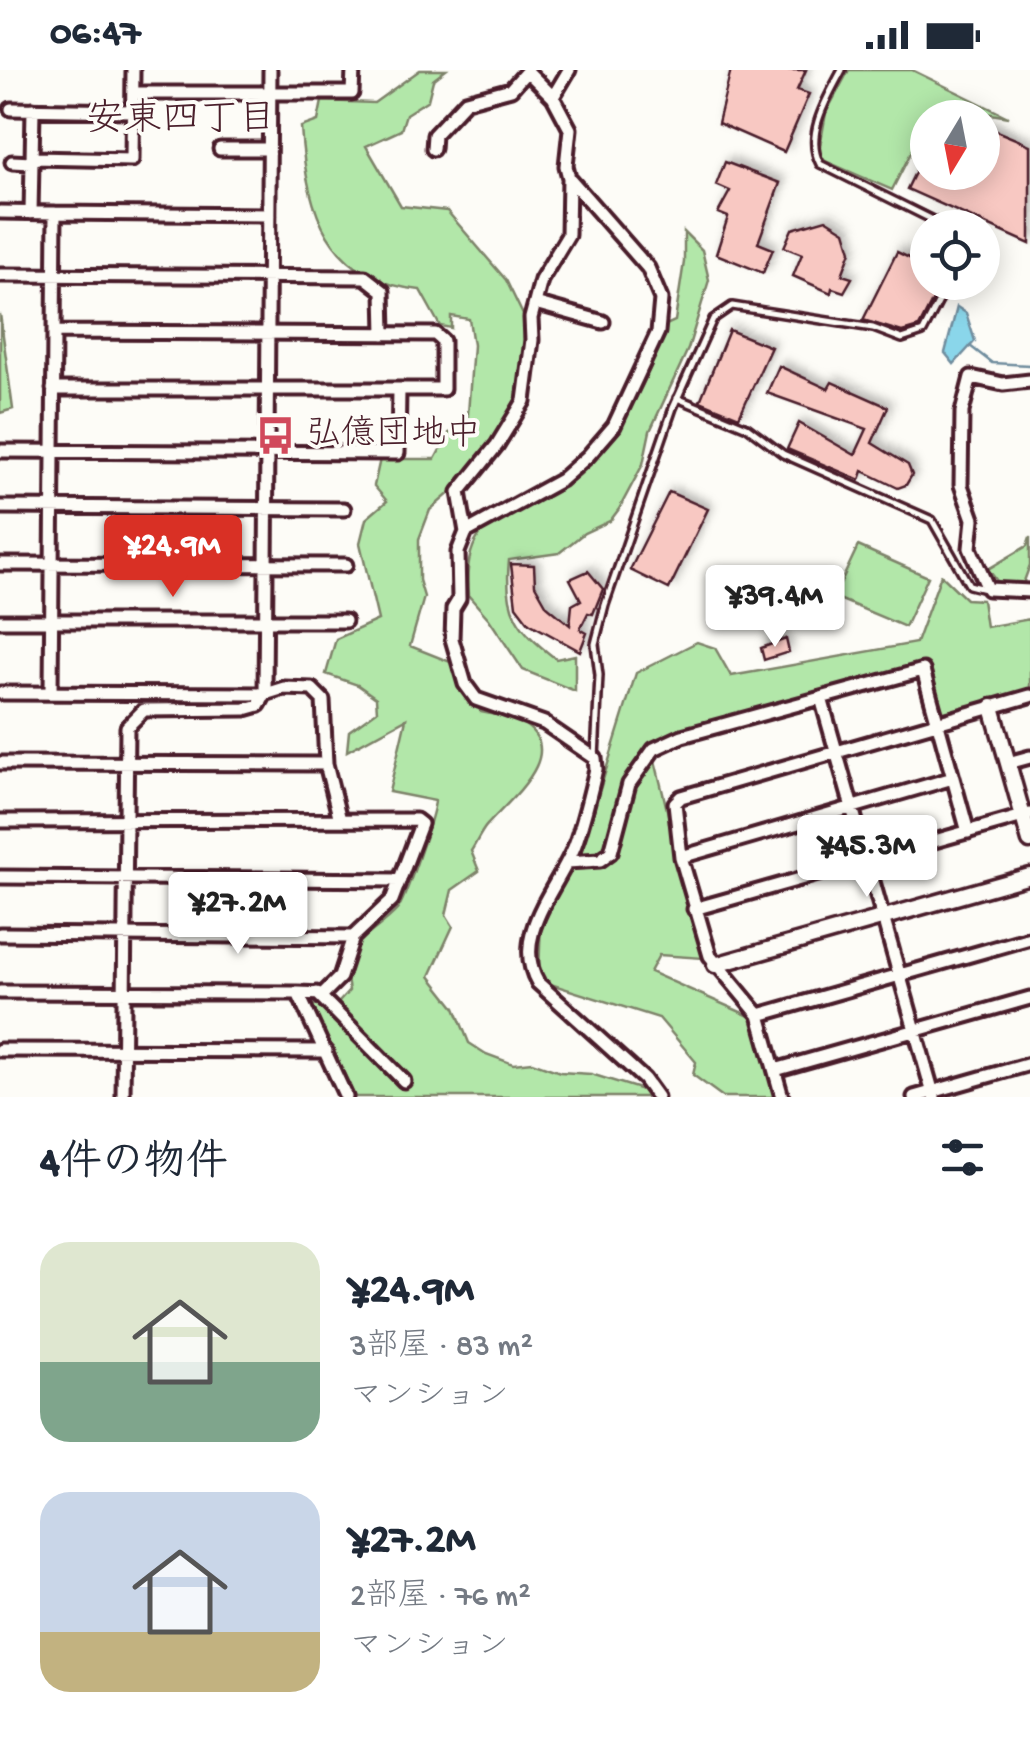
<!DOCTYPE html>
<html lang="ja">
<meta charset="utf-8">
<style>
body{margin:0;font-family:"Gochi Hand","Klee One",sans-serif;background:#f2f2f3;color:#1f2937;height:100vh;display:flex;flex-direction:column;font-size:38px;white-space:nowrap}
*{box-sizing:border-box;margin:0}
p{font-size:32px;color:#747a83}
.icon{flex:none;width:55px;height:55px;fill:none;stroke:currentColor;stroke-width:2;stroke-linecap:round;stroke-linejoin:round}
.map{position:relative;height:1027px;overflow:hidden}
.side{display:flex;flex-direction:column;background:#fff;flex:1}
.side>*{flex:none}
.needle{width:65px;rotate:190deg}
.controls{position:absolute;left:910px;top:30px;display:grid;gap:20px}
.controls a{display:grid;place-items:center;width:90px;height:90px;border-radius:50%;background:#fff;box-shadow:0 5px 25px #0003;font-size:50px}
.price{position:absolute;translate:-50% -85px;padding:0 22px;border-radius:10px;background:#fff;color:#222;font-size:32px;line-height:65px;filter:drop-shadow(0 2px 5px #0008)}
.price::after{content:'';position:absolute;left:50%;top:60px;width:30px;height:22px;margin-left:-15px;background:inherit;clip-path:polygon(0 0,100% 0,50% 100%)}
.price.current{background:#d93025;color:#fff}
ul{padding:0;list-style:none}
li{display:flex;align-items:center;gap:30px;height:250px;padding:0 40px}
li span{display:grid;place-items:center;flex:none;width:280px;height:200px;border-radius:30px;color:#555}
li>.icon{margin-inline-start:auto}
span .icon{width:120px;height:120px;fill:#fffc;stroke-width:1}
li b{font-size:42px}
h2{display:flex;justify-content:space-between;align-items:center;height:120px;padding:0 40px;font-size:42px}
.status{display:flex;justify-content:space-between;align-items:center;height:70px;padding:0 50px;background:#fff;direction:ltr}
.status svg{height:28px;fill:currentColor}
.map>svg:first-child{display:block}
.green{fill:#b2e7a9;stroke:#7e836a;stroke-width:2.5}
.water{fill:#8ad6ea;stroke:#708d9e;stroke-width:2.5}
.lines{fill:none;stroke-linecap:round;stroke-linejoin:round}
.stream{stroke:#708d9e;stroke-width:2.5}
.building{fill:#f8c8c2;stroke:#4a1f2b;stroke-width:2.5;filter:url(#shadow)}
.service-casing{stroke:#4a1f2b;stroke-width:12}
.minor-casing{stroke:#4a1f2b;stroke-width:19}
.tertiary-casing{stroke:#4a1f2b;stroke-width:21}
.service{stroke:#fdfcf7;stroke-width:5}
.minor{stroke:#fdfcf7;stroke-width:11}
.tertiary{stroke:#fdfcf7;stroke-width:14}
.labels{text-anchor:middle;dominant-baseline:central;stroke-width:8;stroke-linejoin:round;paint-order:stroke}
.poi-label{font-size:35px;fill:#4a1f2b;stroke:#fdfcf7;text-anchor:start}
.neighbourhood-label{font-size:38px;fill:#4a1f2b;stroke:#fdfcf7}
</style>
<div class="status"><b>06:47</b><svg viewBox="0 0 49 12"><path d="M0 12V9h3v3zM5 12V6h3v6zM10 12V3h3v9zM15 12V0h3v12zM26 1h20v11H26zM47 4h2v5h-2z"/></svg></div>
<div class="map">
<svg width="1030" height="1027" viewBox="0 0 1030 1027">
<defs>
<filter id="shadow"><feDropShadow dx="4.5" dy="-4.5" stdDeviation="5" flood-color="#0004"/></filter>
</defs>
<rect width="100%" height="100%" fill="#fdfcf7"/>
<filter id="ink" filterUnits="userSpaceOnUse"><feTurbulence type="fractalNoise" baseFrequency=".01" numOctaves="2"/><feDisplacementMap in="SourceGraphic" scale="20" xChannelSelector="R" yChannelSelector="G"/><feConvolveMatrix kernelMatrix="1 2 1 2 8 2 1 2 1" color-interpolation-filters="sRGB"/></filter>
<g filter="url(#ink)">
<path class="green" d="M420,0H446L433,10L428,30L406,44L401,60L366,76L401,136L447,141L506,210L524,247V287L516,328L494,372L452,421L430,440L419,469V510L424,527L410,576L453,593L481,642C493,645 510,646 520,652C572,681 509,730 488,754C481,761 477,772 471,781L479,801L452,820L446,845L453,856L430,906L455,938L469,973L486,984L513,994L532,992L560,1002L591,1004L646,1021L649,1027H355L312,935L339,932L349,921C339,873 373,866 397,840C405,831 434,745 435,731L389,722L406,649L347,681L349,661L377,641L376,628L358,615L326,604L336,569L378,550L360,473L366,449L387,431L374,416L380,389H435L449,363L467,358L473,275L469,249L451,246V258L440,256L420,220C327,210 306,140 301,57L318,51L322,31L374,33Z
M849,0H912L1008,47L980,42L928,48L927,60L920,65L892,120L825,91L819,82L826,43Z
M684,162L702,180L709,210L688,279L650,361L643,394L619,439L610,451L584,463L559,483L509,490C504,541 516,558 556,589L575,585V621L523,600L489,549L468,525C460,425 534,454 588,397C625,357 650,306 666,255L675,251L684,192Z
M0,244L13,339L0,343Z
M1030,467V495L1023,514L1000,515L988,499L1027,476Z
M858,476L928,507L905,557L834,527Z
M941,505L966,529L982,530L986,557L1030,549V620L944,645L927,594L651,674L703,888L659,885L650,902L752,947L776,1027H723L693,1005L696,992L659,948L547,913L539,905L541,849L580,784L636,603L697,572L715,578L731,606L916,573Z"/>
<path class="water" d="M957,237L966,243L975,271L954,294L945,283Z"/>
<g class="lines">
<path class="stream" d="M970,276L992,293L1030,295"/>
</g>
<path class="building" d="M731,0H806L797,20L809,24L784,82L718,53Z
M982,55L1030,75V174L907,119L928,76V102H982Z
M725,92L780,113L758,173L773,179L763,203L716,184L728,147L718,143L730,121L716,115Z
M826,149L845,161L851,181L842,205L852,208L844,222L832,218L831,223L793,206L802,184L784,177L792,159Z
M897,182L928,197V212H942L919,257L902,262L863,250Z
M729,260L771,277L739,347L700,331Z
M779,296L828,319L832,312L888,337L872,373L908,395L912,405L906,415L898,418L863,401L860,410L787,379L799,353L855,385L867,359L767,323Z
M669,422L708,439L669,519L630,500Z
M511,494L534,495L535,515L547,536L570,555L572,535L581,530L570,509L588,501L603,519L593,544L588,543L580,559L587,563L580,581L529,553L516,536Z
M786,569L789,582L764,590L761,578Z"/>
<g class="lines">
<defs>
<path id="service" d="M842,0C828,27 804,64 820,94L949,158
M677,328L747,357L783,384L932,450L969,515L985,519
M595,688L599,605L595,574L605,535L673,338L713,249L732,236L873,258L902,269L923,262L949,212"/>
<path id="minor" d="M569,0L553,27L570,59L566,96L569,108L648,198L661,229L658,262L614,356L588,386L561,410L466,462L458,482L459,529L453,539L452,569L465,614L476,629L544,653L595,688L596,699C590,724 584,751 575,775C559,817 510,865 538,913L644,1009L657,1027
M133,23H352L353,0
M11,39L132,41
M220,79H269
M433,79L434,65L466,31L511,19L527,1L553,27
M32,88L132,90L133,0
M12,92L32,93
M0,142L55,143
M31,143L33,39
M0,205L365,207L383,221L384,264
M535,233L603,252
M1030,311L1003,314L971,307L962,342L961,415L973,449L970,478L988,519L1030,521
M53,319H443V271L435,264L54,262
M0,381L398,383L399,320
M0,437L344,439
M466,462L459,422L497,375L524,331L532,270L531,248L541,210L568,165L569,108
M0,494L346,495
M0,551H345
M0,623L265,624L284,618L312,619L323,630L326,694L340,750
M51,623L55,143L269,145
M821,628L934,1027
M0,693L326,694
M1008,693L1030,687
M0,751L416,750L421,754L392,830L353,867L340,907L323,924L298,923L346,1027
M681,787L953,708
M567,792L600,790L611,782L629,714L654,679L682,666L923,600L968,762
M0,807L400,810
M694,839L1030,744
M0,864L353,867
M0,922L298,923
M317,923L404,1011
M759,945L1030,868
M0,980L326,981
M775,1000L1030,928
M123,1027L127,657L144,640L245,639L259,635L265,624L270,0
M782,1027L759,945L710,886L681,787L675,733L681,727L1030,626
M914,1027L1030,994"/>
<path id="tertiary" d="M992,637L1030,771
M715,895L1030,806"/>
</defs>
<use href="#service" class="service-casing"/>
<use href="#minor" class="minor-casing"/>
<use href="#tertiary" class="tertiary-casing"/>
<use href="#service" class="service"/>
<use href="#minor" class="minor"/>
<use href="#tertiary" class="tertiary"/>
</g>
</g>
<defs>
<symbol id="bus-bare" viewBox="-9 -9 18 18"><path d="M-5-6H5V4H4V6H2V4H-2V6H-4V4H-5ZM-3.5-4V0h7V-4ZM-3.5 1.2v1.5H-2V1.2ZM2 1.2v1.5H3.5V1.2Z" fill="#d1495b" stroke="#fdfcf7" stroke-width="2.5" paint-order="stroke"/></symbol>
</defs>
<g fill-rule="evenodd">
<use href="#bus-bare" x="248" y="338" width="55" height="55"/>
</g>
<g class="labels">
<g class="poi-label">
<text x="306" y="366">弘億団地中</text>
</g>
<g class="neighbourhood-label">
<text x="181" y="52">安東四丁目</text>
</g>
</g>
</svg>
<div class="controls">
<a><svg class="needle" viewBox="-14 -14 28 28"><path d="M0-13l5 13h-10z" fill="#e53935"/><path d="M0 13l5-13h-10z" fill="#747a83"/></svg></a>
<a><svg class="icon" aria-label="locate" viewBox="0 0 24 24"><circle cx="12" cy="12" r="6"/><path d="M12 2v4M12 18v4M2 12h4M18 12h4"/></svg></a>
</div>
<b class="price current" style="left:173px;top:530px">¥24.9M</b>
<b class="price" style="left:775px;top:580px">¥39.4M</b>
<b class="price" style="left:867px;top:830px">¥45.3M</b>
<b class="price" style="left:238px;top:887px">¥27.2M</b>
</div>
<section class="side">
<h2>4件の物件<svg class="icon" aria-label="filters" viewBox="0 0 24 24"><path d="M4 7h16M4 17h16"/><circle cx="9" cy="7" r="2"/><circle cx="15" cy="17" r="2"/></svg></h2>
<ul>
<li><span style="background:linear-gradient(#dfe7d0 60%,#7fa58c 0)"><svg class="icon" aria-label="home" viewBox="0 0 24 24"><path d="M3 11l9-7 9 7M6 9v11h12V9"/></svg></span><div><b>¥24.9M</b><p>3部屋 · 83 m²</p><p>マンション</p></div></li>
<li><span style="background:linear-gradient(#c9d6e8 70%,#c2b280 0)"><svg class="icon" aria-label="home" viewBox="0 0 24 24"><path d="M3 11l9-7 9 7M6 9v11h12V9"/></svg></span><div><b>¥27.2M</b><p>2部屋 · 76 m²</p><p>マンション</p></div></li>
</ul>
</section>
